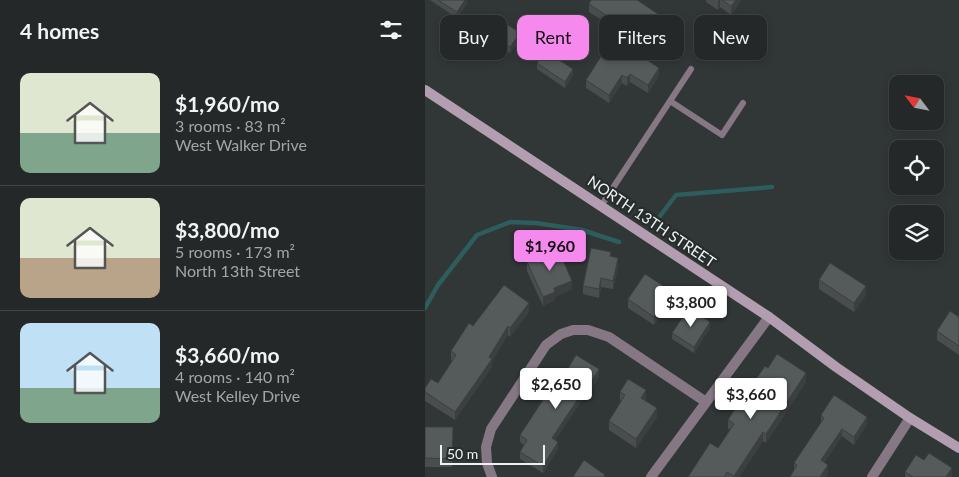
<!DOCTYPE html>
<meta charset="utf-8">
<style>
body{margin:0;font-family:Lato,sans-serif;background:#313434;color:#f1f3f6;height:100vh;display:flex;flex-direction:column;font-size:19px;white-space:nowrap}
*{box-sizing:border-box;margin:0}
p{font-size:16px;color:#a3a6a8}
.icon{flex:none;width:28px;height:28px;fill:none;stroke:currentColor;stroke-width:2;stroke-linecap:round;stroke-linejoin:round}
.map{position:relative;flex:1;overflow:hidden}
.details{display:flex;flex-direction:column;background:#252828;width:425px}
.details>*{flex:none}
.guide{position:absolute;left:15px;top:15px;width:444px;height:45px;display:flex;gap:10px}
.needle{width:32px;rotate:302deg}
.tools{position:absolute;left:464px;top:75px;display:grid;gap:10px}
.tools a{display:grid;place-items:center;width:55px;height:55px;border-radius:10px;background:#252828;box-shadow:0 2px 8px #0003,0 0 0 1px #424445;font-size:25px}
.scale{position:absolute;left:15px;bottom:12px;width:105px;box-sizing:border-box;padding-left:5px;border:2px solid #eef2f2;border-top:0;font-size:14px;line-height:18px;white-space:nowrap;color:#eef2f2;-webkit-text-stroke:4px #272c2c;paint-order:stroke}
.price{position:absolute;translate:-50% -42px;padding:0 11px;border-radius:5px;background:#fff;color:#222;font-size:16px;line-height:32px;filter:drop-shadow(0 1px 2px #0008)}
.price::after{content:'';position:absolute;left:50%;top:30px;width:15px;height:11px;margin-left:-8px;background:inherit;clip-path:polygon(0 0,100% 0,50% 100%)}
.price.on{background:#f589ee;color:#111}
ul{padding:0;list-style:none}
li{display:flex;align-items:center;gap:15px;height:125px;padding:0 20px}
li+li{border-top:1px solid #424445}
li span{display:grid;place-items:center;flex:none;width:140px;height:100px;border-radius:10px;color:#555}
li>.icon{margin-inline-start:auto}
span .icon{width:60px;height:60px;fill:#fffc;stroke-width:1}
li b{font-size:21px}
h2{display:flex;justify-content:space-between;align-items:center;height:60px;padding:0 20px;font-size:21px}
.tag{padding:0 18px;border-radius:10px;background:#252828;box-shadow:0 2px 8px #0003,0 0 0 1px #424445;font-size:18px;line-height:45px}
.tag.on{background:#f589ee;color:#111}
main{display:flex;flex:1;min-height:0}
.map>svg:first-child{display:block}
.lines{fill:none;stroke-linecap:round;stroke-linejoin:round}
.stream{stroke:#2d5d5d;stroke-width:4.5}
.lane{stroke:#857884;stroke-width:6}
.street{stroke:#857884;stroke-width:10}
.secondary{stroke:#b29eb0;stroke-width:10}
.wall{fill:#494d4d}
.shaded-wall{fill:#3c3f3f}
.building{fill:#555a5a;stroke:#3c3f3f}
.labels{text-anchor:middle;dominant-baseline:central;stroke-width:4.5;stroke-linejoin:round;paint-order:stroke}
.street-label{font-size:15px;fill:#eef2f2;stroke:#272c2c}
</style>
<main>
<section class="details">
<h2>4 homes<svg class="icon" aria-label="filters" viewBox="0 0 24 24"><path d="M4 7h16M4 17h16"/><circle cx="9" cy="7" r="2"/><circle cx="15" cy="17" r="2"/></svg></h2>
<ul>
<li><span style="background:linear-gradient(#dfe7d0 60%,#7fa58c 0)"><svg class="icon" aria-label="home" viewBox="0 0 24 24"><path d="M3 11l9-7 9 7M6 9v11h12V9"/></svg></span><div><b>$1,960/mo</b><p>3 rooms · 83 m²</p><p>West Walker Drive</p></div></li>
<li><span style="background:linear-gradient(#dfe7d0 60%,#b9a48a 0)"><svg class="icon" aria-label="home" viewBox="0 0 24 24"><path d="M3 11l9-7 9 7M6 9v11h12V9"/></svg></span><div><b>$3,800/mo</b><p>5 rooms · 173 m²</p><p>North 13th Street</p></div></li>
<li><span style="background:linear-gradient(#bfe0f5 65%,#7fa58c 0)"><svg class="icon" aria-label="home" viewBox="0 0 24 24"><path d="M3 11l9-7 9 7M6 9v11h12V9"/></svg></span><div><b>$3,660/mo</b><p>4 rooms · 140 m²</p><p>West Kelley Drive</p></div></li>
</ul>
</section>
<div class="map">
<svg width="534" height="477" viewBox="0 0 534 477">
<rect width="100%" height="100%" fill="#313636"/>
<g class="lines">
<path class="stream" d="M229,224L251,195L347,187
M0,308L13,285L52,235L85,222L111,223L157,230L194,242"/>
<path class="lane" d="M245,101L297,135L318,103
M176,206L266,69"/>
<path class="street" d="M67,477L62,463L61,447L66,429L121,345L136,334L148,330H163L184,337L281,402
M226,477L344,317
M447,477L485,418"/>
<path class="secondary" d="M0,90L344,317L411,367L485,418L534,448"/>
</g>
<path class="wall" d="M5,0H42V3L32,18Z
M281,0H316L306,15L295,7L293,10L281,2Z
M164,4L236,24L233,28V36L219,58L234,76L223,93L205,82L202,86L197,83L184,103L161,88V80L193,30L164,12Z
M58,30L95,39L85,53L58,36Z
M142,42L132,57L120,49V43Z
M112,63L148,75L140,88L112,69Z
M186,256L193,266L188,289L176,287L174,298L158,294V286Z
M102,262L147,289L130,297V300L118,306L102,271Z
M394,280L441,295L429,312L394,289Z
M203,299L246,300L229,325L203,308Z
M104,312L85,337L83,335L67,361V367L30,420L0,401V388L13,383L27,361L26,360V351L48,326Z
M534,317V355L512,340V331Z
M285,328L269,353L247,339V333Z
M343,368L381,382L341,443L338,441L314,477H263L293,448L305,430L303,428V420L315,410L331,386V379Z
M174,376L161,398L159,397L130,440L133,449L118,473L95,459V452L99,445L95,442V435L131,389Z
M195,392L221,399L220,400L232,417L211,448L184,430V421L196,401L195,400Z
M396,415L442,424L429,445L417,436L399,463L403,473L400,477H365L369,469V463L396,423Z
M0,427H28L27,467H0Z
M480,472L527,477H480Z"/>
<path class="shaded-wall" d="M40,0H42V3L32,18V12Z
M294,0H295V7L293,10V1Z
M311,0H316L306,15V6Z
M236,16V24L229,33V25Z
M233,28V36L215,63V55Z
M95,33V39L85,53V47Z
M142,36V42L132,57V51Z
M234,68V76L223,93V85Z
M148,69V75L140,88V82Z
M205,74V82L202,86V78Z
M197,75V83L184,103V95Z
M193,258V266L188,289V281Z
M176,278V287L174,298V289Z
M147,281V289L130,297V300L118,306V297L129,288Z
M441,286V295L429,312V303Z
M246,291V300L229,325V317Z
M104,303V312L85,337V328Z
M285,322V328L269,353V347Z
M83,326V335L67,361V367L30,420V412Z
M174,369V376L161,398V391Z
M381,373V382L341,443V434Z
M159,390V397L127,445V438Z
M221,390V399L216,406V398Z
M232,408V417L211,448V439Z
M442,417V424L429,445V437Z
M417,429V436L396,468V460Z
M338,432V441L314,477H309Z
M133,442V449L118,473V466Z
M403,465V473L400,477H395Z
M527,468V477H521Z"/>
<path class="building" d="M13,0H40L32,12Z
M166,0H212L236,16L229,25L233,28L215,55L234,68L223,85L205,74L202,78L197,75L184,95L161,80L196,25L164,4Z
M297,0H311L306,6Z
M68,15L95,33L85,47L58,30Z
M130,28L142,36L132,51L120,43Z
M120,51L148,69L140,82L112,63Z
M133,248L147,281L129,288L130,292L118,297L102,262Z
M166,248L186,252L185,256L193,258L188,281L176,278L174,289L158,286Z
M405,263L441,286L429,303L394,280Z
M220,274L246,291L229,317L203,299Z
M79,285L104,303L85,328L83,326L64,357L67,359L30,412L0,392V388L6,379L13,383L31,355L26,351L44,323L48,326Z
M264,308L285,322L269,347L247,333Z
M525,311L534,317V346L512,331Z
M352,354L381,373L341,434L338,432L309,476L302,472L299,477H263L285,443L293,448L309,424L303,420L311,407L315,410L334,381L331,379L340,366L343,368Z
M151,355L174,369L161,391L159,390L127,438L133,442L118,466L95,452L102,440L95,435L127,386L131,389Z
M203,379L221,390L216,398L232,408L211,439L184,421L200,395L195,392Z
M409,395L442,417L429,437L417,429L396,460L403,465L395,477H365L372,465L369,463L399,418L396,415Z
M0,427H28L27,459L0,458Z
M504,453L527,468L521,477H488L480,472L491,455L499,460Z
M159,460L180,475L179,477H148Z"/>
<g class="labels">
<g class="street-label">
<text transform="translate(227 221) rotate(34)">NORTH 13TH STREET</text>
</g>
</g>
</svg>
<div class="tools">
<a><svg class="needle" viewBox="-14 -14 28 28"><path d="M0-13l5 13h-10z" fill="#e53935"/><path d="M0 13l5-13h-10z" fill="#a3a6a8"/></svg></a>
<a><svg class="icon" aria-label="locate" viewBox="0 0 24 24"><circle cx="12" cy="12" r="6"/><path d="M12 2v4M12 18v4M2 12h4M18 12h4"/></svg></a>
<a><svg class="icon" aria-label="layers" viewBox="0 0 24 24"><path d="M12 4l9 5-9 5-9-5zM3 14l9 5 9-5"/></svg></a>
</div>
<div class="scale">50 m</div>
<b class="price on" style="left:125px;top:272px">$1,960</b>
<b class="price" style="left:266px;top:328px">$3,800</b>
<b class="price" style="left:131px;top:410px">$2,650</b>
<b class="price" style="left:326px;top:420px">$3,660</b>
<div class="guide">
<a class="tag">Buy</a>
<a class="tag on">Rent</a>
<a class="tag">Filters</a>
<a class="tag">New</a>
</div>
</div>
</main>
